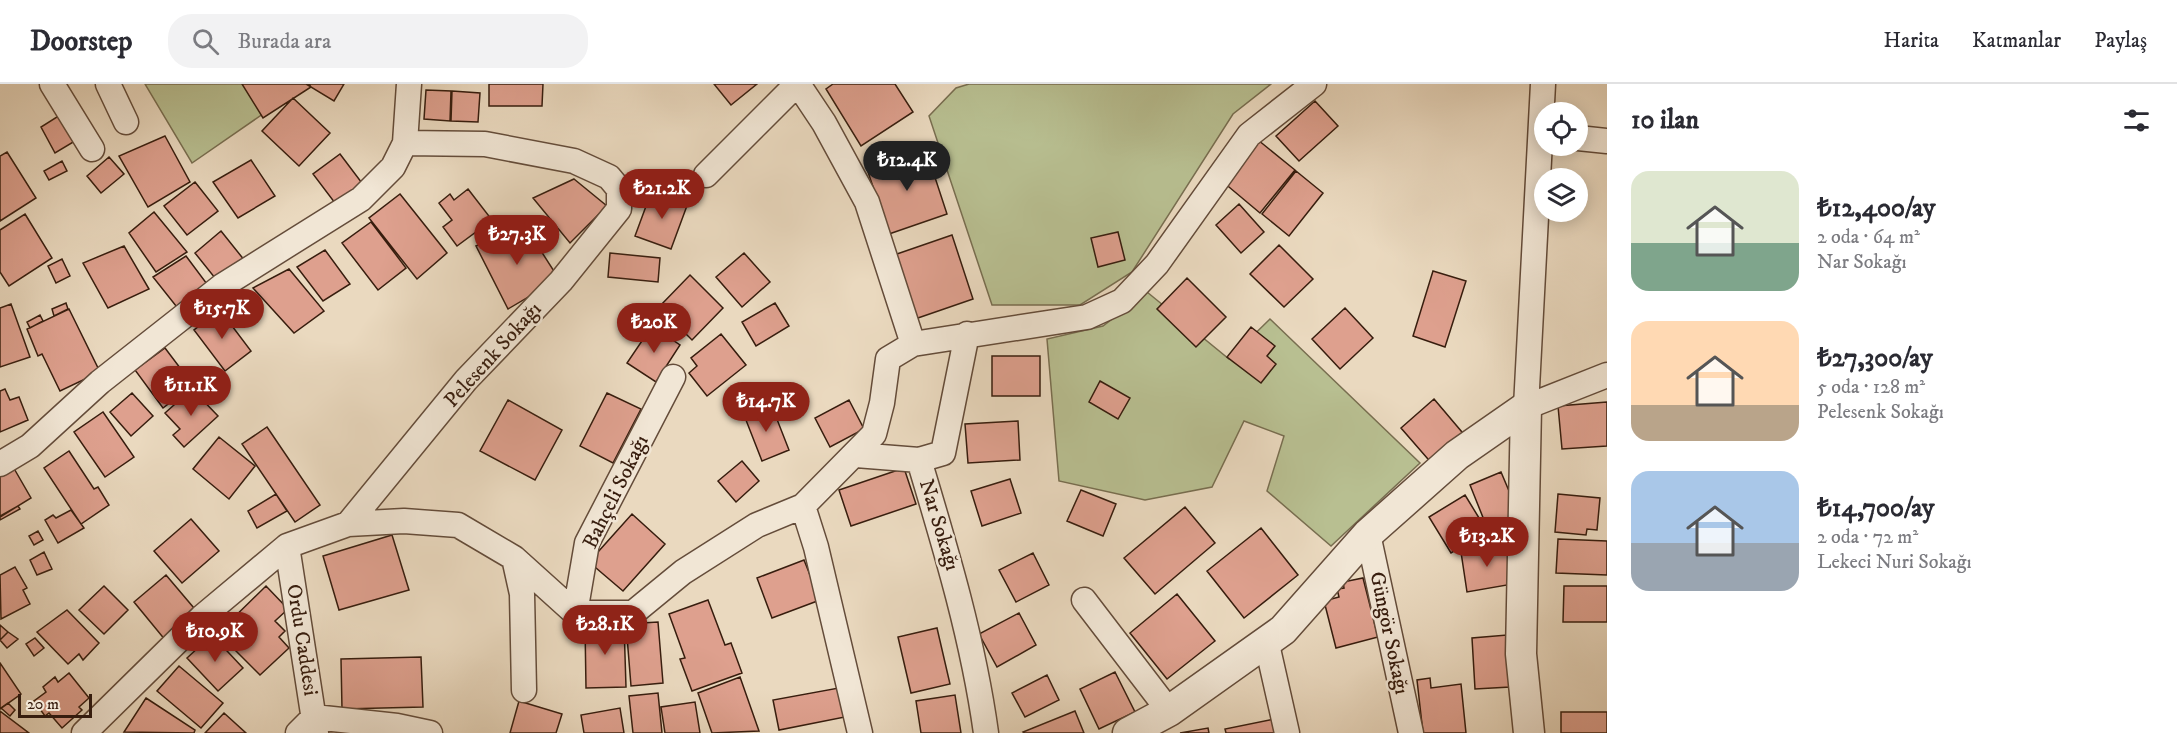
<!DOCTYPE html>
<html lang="tr">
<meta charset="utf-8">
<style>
body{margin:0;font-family:"IM FELL DW Pica",serif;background:#f2f2f3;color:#2b2b33;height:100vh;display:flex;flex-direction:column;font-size:22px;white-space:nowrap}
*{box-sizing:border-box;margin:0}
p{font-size:20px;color:#7c7c81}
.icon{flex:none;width:33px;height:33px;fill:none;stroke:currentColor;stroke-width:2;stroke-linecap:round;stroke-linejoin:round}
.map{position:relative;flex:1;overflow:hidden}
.side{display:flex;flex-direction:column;background:#fff;width:570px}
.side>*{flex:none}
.controls{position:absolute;left:1534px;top:18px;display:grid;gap:12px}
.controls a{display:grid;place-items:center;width:54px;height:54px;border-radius:50%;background:#fff;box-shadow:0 3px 15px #0003;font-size:30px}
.scale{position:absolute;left:18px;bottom:15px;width:74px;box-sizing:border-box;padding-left:6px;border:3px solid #371d0e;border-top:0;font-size:16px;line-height:21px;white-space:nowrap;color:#371d0e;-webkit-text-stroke:4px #f1e6d5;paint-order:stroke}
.price{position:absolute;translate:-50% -51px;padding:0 14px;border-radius:21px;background:#8f2418;color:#fff;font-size:20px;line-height:39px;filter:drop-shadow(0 2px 3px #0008)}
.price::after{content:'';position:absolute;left:50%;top:36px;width:18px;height:14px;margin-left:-9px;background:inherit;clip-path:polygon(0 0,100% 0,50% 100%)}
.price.on{background:#222;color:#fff}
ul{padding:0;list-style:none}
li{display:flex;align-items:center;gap:18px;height:150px;padding:0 24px}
li span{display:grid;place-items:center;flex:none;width:168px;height:120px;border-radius:18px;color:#555}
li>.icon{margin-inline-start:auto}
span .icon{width:72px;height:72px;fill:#fffc;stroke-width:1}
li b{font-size:26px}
h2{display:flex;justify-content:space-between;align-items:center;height:72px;padding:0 24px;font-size:26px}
header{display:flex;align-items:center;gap:36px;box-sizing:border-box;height:84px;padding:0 30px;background:#fff;border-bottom:2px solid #e1e1e2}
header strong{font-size:28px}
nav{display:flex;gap:33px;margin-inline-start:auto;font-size:21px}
.search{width:420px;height:54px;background:#f2f2f3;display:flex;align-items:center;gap:15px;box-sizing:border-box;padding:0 21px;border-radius:24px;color:#7c7c81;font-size:22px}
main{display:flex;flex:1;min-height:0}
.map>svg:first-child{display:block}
.green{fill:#b8bf91;stroke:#786e50;stroke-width:1.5}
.building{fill:#dea08e;stroke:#371d0e;stroke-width:1.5}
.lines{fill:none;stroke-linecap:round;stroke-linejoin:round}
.minor-casing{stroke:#644c3a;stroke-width:27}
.tertiary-casing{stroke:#644c3a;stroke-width:33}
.minor{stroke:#f1e6d5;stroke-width:24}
.tertiary{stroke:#f1e6d5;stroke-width:30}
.labels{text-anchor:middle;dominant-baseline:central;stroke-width:5;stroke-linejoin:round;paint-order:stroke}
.street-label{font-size:21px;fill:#371d0e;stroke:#f1e6d5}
</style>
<header>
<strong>Doorstep</strong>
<div class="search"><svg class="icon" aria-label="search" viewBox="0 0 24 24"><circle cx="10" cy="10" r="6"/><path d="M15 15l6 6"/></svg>Burada ara</div>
<nav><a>Harita</a><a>Katmanlar</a><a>Paylaş</a></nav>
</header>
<main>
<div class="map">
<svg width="1607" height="649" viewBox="0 0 1607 649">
<rect width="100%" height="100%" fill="#ead9bf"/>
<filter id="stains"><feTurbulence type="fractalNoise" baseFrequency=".00333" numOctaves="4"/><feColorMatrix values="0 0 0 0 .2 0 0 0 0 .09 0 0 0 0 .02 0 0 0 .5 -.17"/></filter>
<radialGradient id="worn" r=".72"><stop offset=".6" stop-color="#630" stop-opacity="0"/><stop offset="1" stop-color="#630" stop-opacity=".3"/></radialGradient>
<path class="green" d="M145,0H261L273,23L192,79Z
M969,0H1271L1233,30L1132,188L1080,221H992L929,32L956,4Z
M1147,208L1229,275L1270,235L1420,379L1331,462L1267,407L1284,352L1244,337L1212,403L1145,416L1059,397L1047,255L1103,242Z"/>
<path class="building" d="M242,0H309L311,3L263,34Z
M306,0H344L334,17Z
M489,0H543L542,22H489Z
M714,0H757L731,21Z
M833,0H895L913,28L861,62L826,5Z
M426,6L451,7L450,37L424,35Z
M452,7L480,9L478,38L451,37Z
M293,14L330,49L299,82L262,47Z
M1315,17L1338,42L1299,77L1276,52Z
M60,31L75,57L55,69L41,43Z
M165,52L190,98L148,123L119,72Z
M1258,56L1295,86L1260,129L1223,98Z
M926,66L947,130L889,150L867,85Z
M7,68L36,114L0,137V72Z
M340,70L365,103L338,123L313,90Z
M109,73L124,90L101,109L87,92Z
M251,76L275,112L238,134L213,98Z
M62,77L67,87L49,96L44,87Z
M1296,87L1323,109L1289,152L1262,130Z
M574,95L607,122L570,159L533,114Z
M195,98L218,127L187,151L164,122Z
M468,105L492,136L457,162L443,143L452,136L439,119L450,110L454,116Z
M652,106L688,119L671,165L635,152Z
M400,110L447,169L417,195L369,134Z
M1239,120L1264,148L1241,169L1216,141Z
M154,128L187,168L156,188L129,149Z
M25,130L52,174L9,202L0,188V146Z
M371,138L406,184L378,206L342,159Z
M525,142L559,195L508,225L476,162Z
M221,147L245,177L219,199L195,169Z
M1118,148L1125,176L1098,183L1091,154Z
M952,151L973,215L915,235L894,171Z
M1279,161L1313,195L1284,223L1250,190Z
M124,162L149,205L108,224L83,179Z
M325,166L350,200L323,217L297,183Z
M610,169L660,174L658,198L608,193Z
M744,169L770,198L742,223L716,193Z
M186,172L210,204L180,227L153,193Z
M62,175L70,192L56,199L48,182Z
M289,185L324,227L294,249L253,204Z
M1433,187L1466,197L1445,263L1413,252Z
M690,191L723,224L692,256L659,223Z
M1187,194L1226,233L1196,263L1157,225Z
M66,219L68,225L54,232L52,225Z
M775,219L789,242L756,262L742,238Z
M11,220L30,273L0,283V224Z
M1345,224L1373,254L1340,285L1312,255Z
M69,225L100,288L60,307L42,270L38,272L27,245Z
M220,226L251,267L225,287L194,246Z
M40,231L43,237L30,244L27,238Z
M652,242L680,261L656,298L627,279Z
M1251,243L1275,262L1267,272L1276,280L1261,299L1227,273Z
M721,250L746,281L707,312L689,289L697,282L691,274Z
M165,264L193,301L163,324L135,286Z
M992,272H1040V312H992Z
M1100,297L1130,314L1118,335L1089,318Z
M5,305L10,316L19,313L28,336L0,348V307Z
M192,305L218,332L184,363L173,351L180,345L165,329Z
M132,309L153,332L131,352L110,328Z
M607,309L641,325L613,379L580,362Z
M1434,315L1467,354L1434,382L1401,344Z
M508,316L562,346L535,396L480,367Z
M849,316L864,345L830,363L815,334Z
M1607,318V362L1562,365L1558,322Z
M771,320L789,366L762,377L744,331Z
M103,328L134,373L105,393L74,348Z
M1018,337L1020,376L968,379L965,340Z
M267,343L320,421L295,438L242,360Z
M219,353L255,382L229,415L193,385Z
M69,367L94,405L98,403L109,421L81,440L44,384Z
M742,377L759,397L736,418L718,397Z
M12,381L31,414L0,433V388Z
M904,384L916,420L851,442L839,406Z
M1501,388L1520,433L1488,446L1470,401Z
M1010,395L1021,429L982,442L971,407Z
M1081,406L1116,420L1103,452L1067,437Z
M276,410L287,427L257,444L248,427Z
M1558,410L1600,414L1597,446L1587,445L1586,451L1555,448Z
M1465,411L1487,447L1451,469L1429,433Z
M18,422L20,425L0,436V432Z
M1185,423L1215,459L1155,510L1124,474Z
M71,426L84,444L58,459L45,436L53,431L56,434Z
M632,430L665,460L623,507L589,478Z
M191,435L219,467L182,499L154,467Z
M1261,444L1298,491L1244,534L1207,487Z
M38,447L43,456L34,461L29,452Z
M392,451L409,506L339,526L323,472Z
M1558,455L1607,457V491L1556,489Z
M1507,460L1513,500L1467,508L1461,468Z
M44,468L52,485L37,491L30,476Z
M1033,469L1049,501L1016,518L999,486Z
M804,476L820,516L772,534L757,494Z
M15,483L27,504L23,506L30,520L1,535L0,491Z
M166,491L199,530L166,557L134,518Z
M1363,494L1378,553L1336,564L1324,517L1339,513L1337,505L1344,504L1343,498Z
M104,502L128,526L104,550L79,526Z
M266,502L288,525L275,537L285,547L279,553L289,564L260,591L218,549Z
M1564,502H1607V538H1563Z
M1177,510L1215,557L1167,595L1130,549Z
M708,516L725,561L731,559L742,589L692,607L680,575L685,574L669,530Z
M67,526L99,559L83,576L79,570L68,580L37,548Z
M1019,529L1036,561L997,583L979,550Z
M658,538L663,599L631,602L626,540Z
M624,540L626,603L586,604L585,541Z
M0,541L8,548L0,556Z
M937,544L950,600L911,609L898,553Z
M8,548L18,555L7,564L0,556Z
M212,551L243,584L218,607L187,574Z
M1507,551L1510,603L1475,605L1472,554Z
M35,554L44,564L34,572L26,560Z
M421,573L423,623L342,625L341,575Z
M0,579L21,610L0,625Z
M179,582L223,619L201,644L157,607Z
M1115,588L1135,628L1099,645L1080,605Z
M69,589L89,614L79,623L82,626L62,644L49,629L45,632L34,617L46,608L43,603L55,593L58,598Z
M1047,591L1059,616L1025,633L1012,609Z
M740,593L759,647L712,649L698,609Z
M1430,594L1431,604L1461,600L1466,649H1423L1417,596Z
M844,603L850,632L779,646L773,616Z
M658,609L662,649H633L629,612Z
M955,611L961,649H921L916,617Z
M146,614L195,646L194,649L124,648Z
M519,617L562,630L556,649H510Z
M695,618L700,649H665L661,623Z
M8,619L15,626L10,632L1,624Z
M620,624L624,649H584L581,631Z
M0,627L29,649H0Z
M1075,627L1084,649H1024L1023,648Z
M1561,628H1607V649H1561Z
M224,629L246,649H205Z
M1275,635L1278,649H1226L1225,645Z
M1208,644L1209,649H1180Z"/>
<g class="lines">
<defs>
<path id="minor" d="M52,0L92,65
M108,0L126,38
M798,0L824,39L867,118L913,260
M1543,0L1526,323L1607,291
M1578,54L1607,57
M706,91L797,0
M967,250L943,369L919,376C946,466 973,555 986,649
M856,371L919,376
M0,380L30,362L100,298L222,202L361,115L393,83L405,59L409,0
M803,422L874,350L882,319L888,275L913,260L1087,233L1122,217L1157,180L1249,51L1314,0
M348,440L466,296L561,197L619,125V105L609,93L574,77L485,60L405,59
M1368,450L1411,649
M287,462L316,649
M514,474L522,510L524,606
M1084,516L1169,627
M575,529L587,459L673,293
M1266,556L1287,649
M84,649L202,533L287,462L348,440L404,437L458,441L514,474L575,529H633L683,488L757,441L803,422L816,463L860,649
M298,649L314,633L397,642L430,649"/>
<path id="tertiary" d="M1526,323L1521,570L1529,649
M1128,649L1169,627L1283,546L1368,450L1457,371L1526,323"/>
</defs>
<use href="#minor" class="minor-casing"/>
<use href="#tertiary" class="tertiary-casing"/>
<use href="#minor" class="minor"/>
<use href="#tertiary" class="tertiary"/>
</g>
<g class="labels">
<g class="street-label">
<text transform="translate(493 271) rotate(-48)">Pelesenk Sokağı</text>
<text transform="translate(616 408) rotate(-64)">Bahçeli Sokağı</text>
<text transform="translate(939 441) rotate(73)">Nar Sokağı</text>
<text transform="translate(1389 549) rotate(78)">Güngör Sokağı</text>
<text transform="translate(302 556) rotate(81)">Ordu Caddesi</text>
</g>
</g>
<rect width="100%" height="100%" filter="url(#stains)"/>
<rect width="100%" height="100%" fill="url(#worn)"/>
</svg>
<div class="controls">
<a><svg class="icon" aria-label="locate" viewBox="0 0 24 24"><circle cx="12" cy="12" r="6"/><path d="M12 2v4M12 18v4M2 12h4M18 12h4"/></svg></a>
<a><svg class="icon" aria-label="layers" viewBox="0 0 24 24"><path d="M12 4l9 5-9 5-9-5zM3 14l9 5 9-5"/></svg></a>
</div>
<div class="scale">20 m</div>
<b class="price on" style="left:907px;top:108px">₺12.4K</b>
<b class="price" style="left:662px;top:136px">₺21.2K</b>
<b class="price" style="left:517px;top:182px">₺27.3K</b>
<b class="price" style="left:222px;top:256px">₺15.7K</b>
<b class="price" style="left:654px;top:270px">₺20K</b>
<b class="price" style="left:191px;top:333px">₺11.1K</b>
<b class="price" style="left:766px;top:349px">₺14.7K</b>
<b class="price" style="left:1487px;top:484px">₺13.2K</b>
<b class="price" style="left:605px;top:572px">₺28.1K</b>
<b class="price" style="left:215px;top:579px">₺10.9K</b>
</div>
<section class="side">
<h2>10 ilan<svg class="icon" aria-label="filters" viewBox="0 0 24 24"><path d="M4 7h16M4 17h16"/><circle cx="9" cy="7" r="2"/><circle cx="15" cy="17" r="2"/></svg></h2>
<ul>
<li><span style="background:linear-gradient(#dfe7d0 60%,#7fa58c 0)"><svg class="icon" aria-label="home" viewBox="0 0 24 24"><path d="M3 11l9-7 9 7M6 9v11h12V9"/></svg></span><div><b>₺12,400/ay</b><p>2 oda · 64 m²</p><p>Nar Sokağı</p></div></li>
<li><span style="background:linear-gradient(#ffd9b3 70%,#b9a48a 0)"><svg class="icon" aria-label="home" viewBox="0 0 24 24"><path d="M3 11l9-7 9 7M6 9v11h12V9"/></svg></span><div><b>₺27,300/ay</b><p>5 oda · 128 m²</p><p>Pelesenk Sokağı</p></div></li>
<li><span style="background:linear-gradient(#a9c7e8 60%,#9aa5b1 0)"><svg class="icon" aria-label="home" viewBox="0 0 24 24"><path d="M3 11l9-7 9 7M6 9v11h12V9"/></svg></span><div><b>₺14,700/ay</b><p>2 oda · 72 m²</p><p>Lekeci Nuri Sokağı</p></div></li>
</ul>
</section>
</main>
